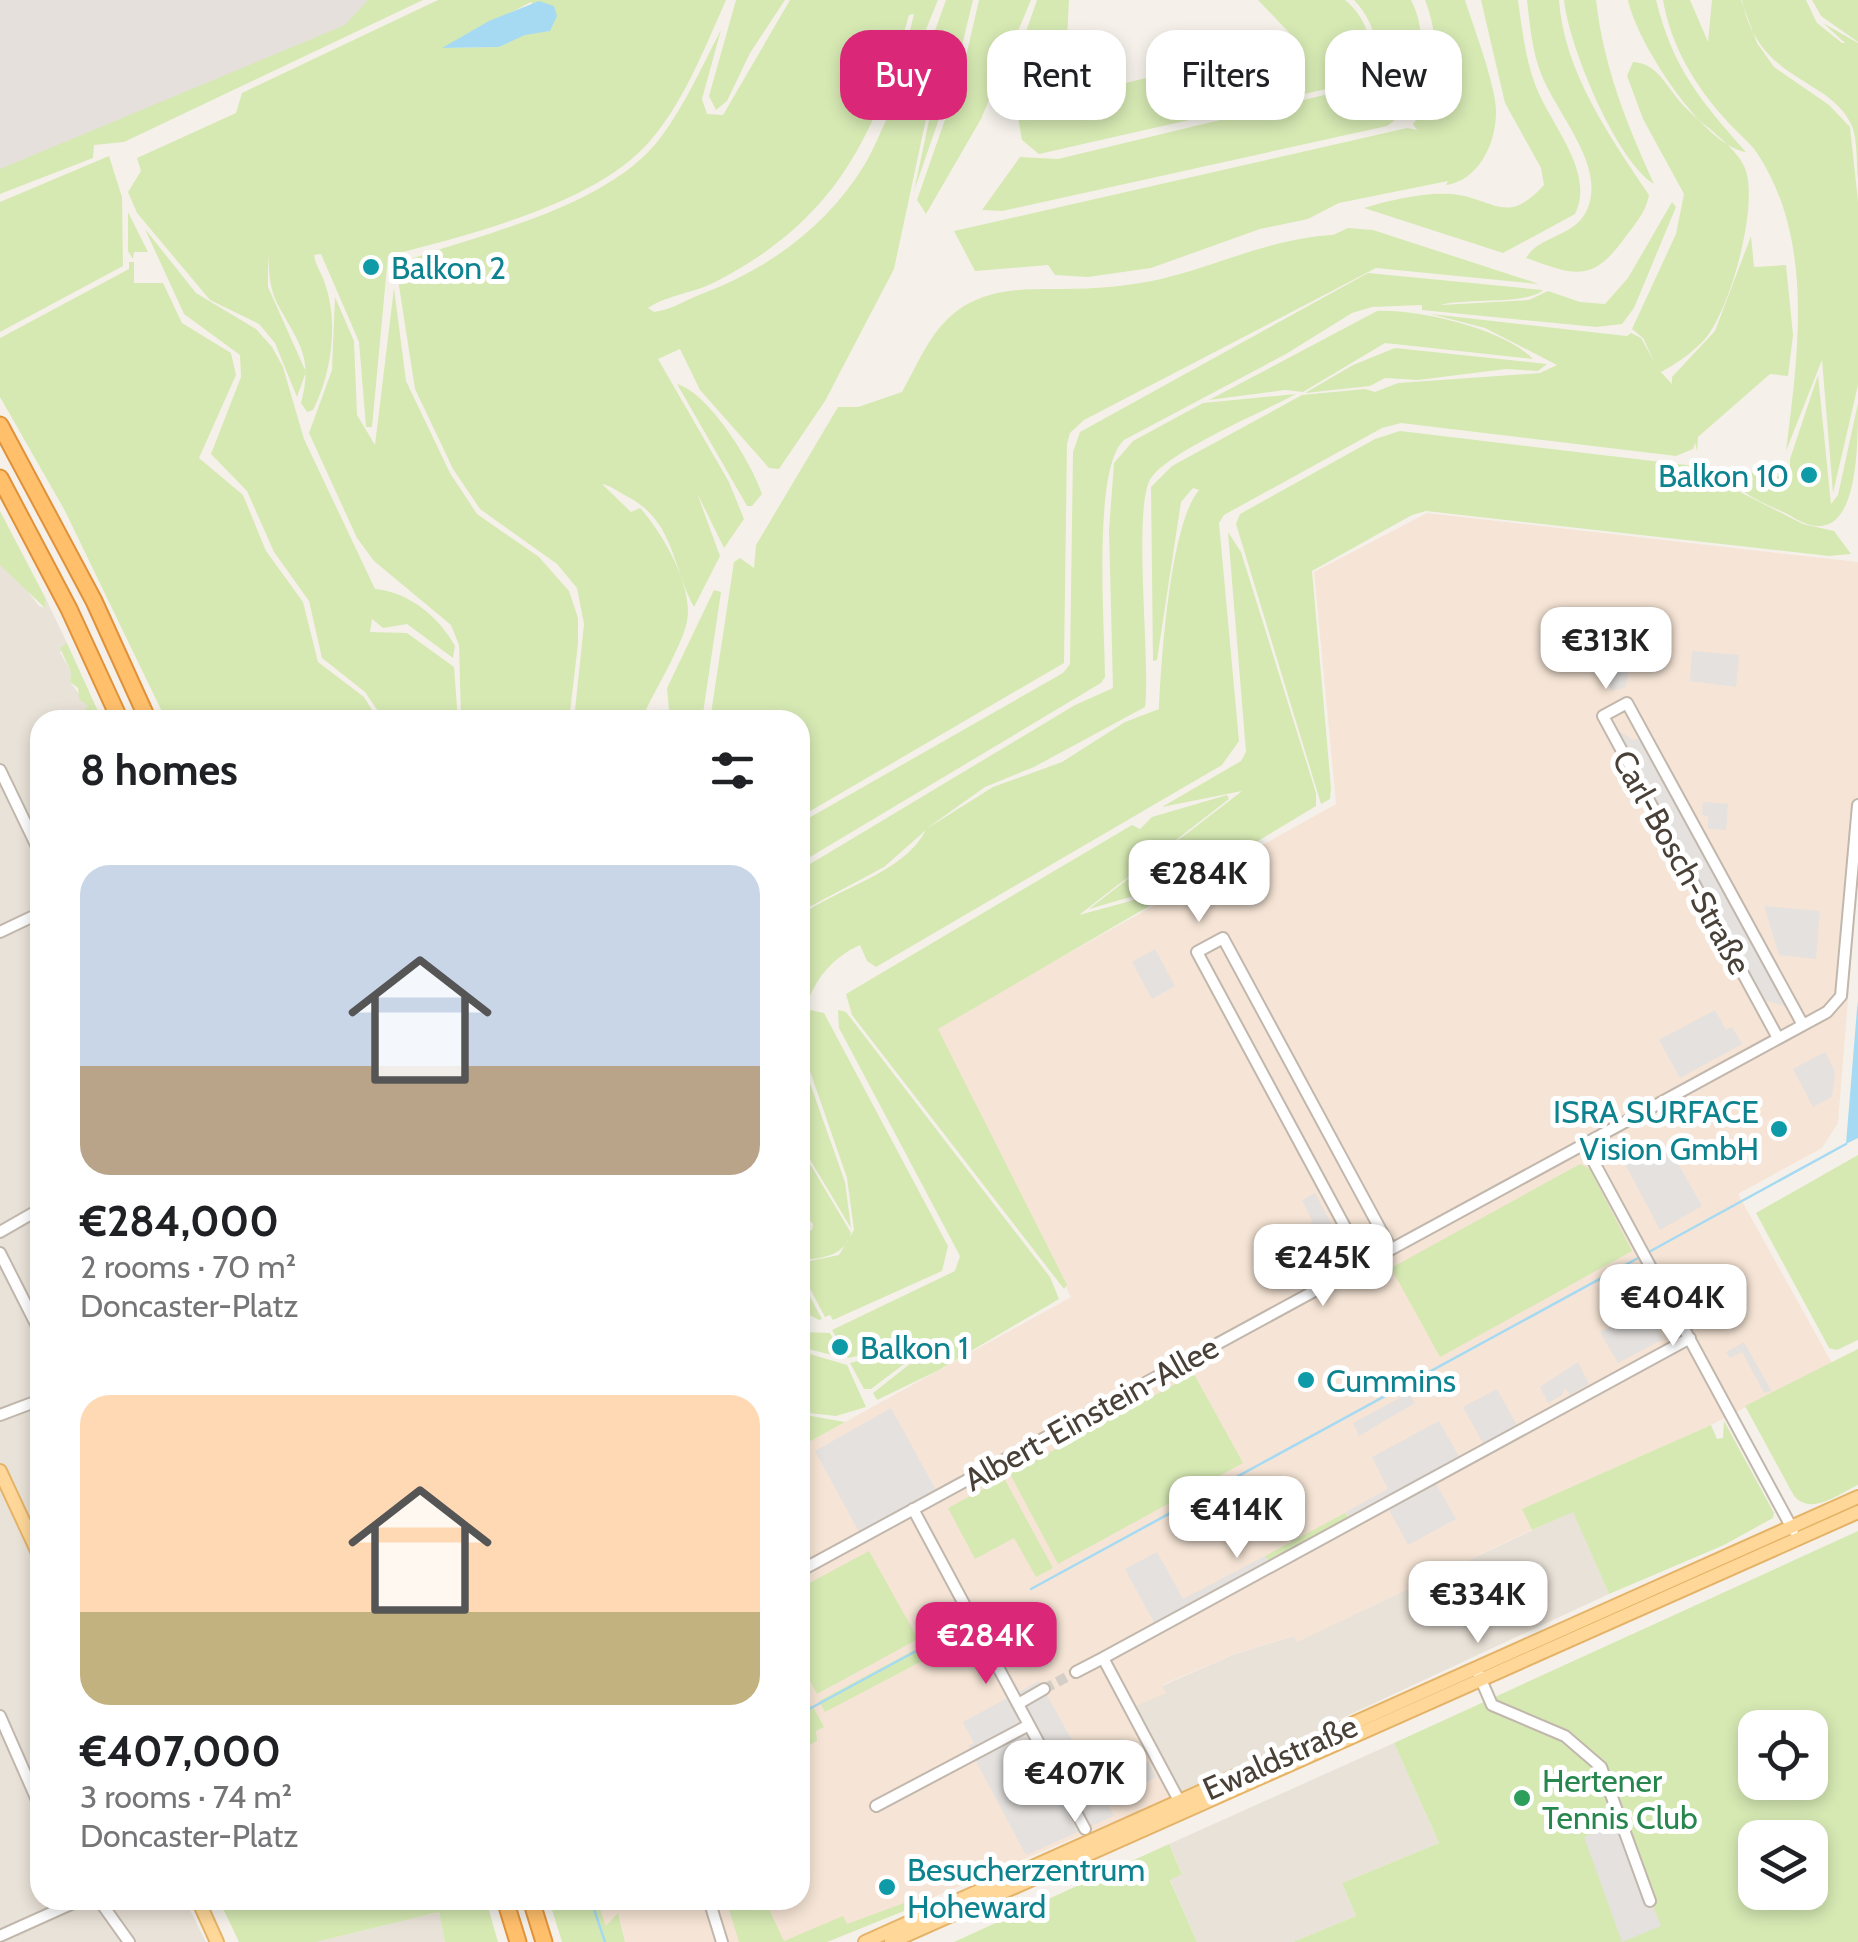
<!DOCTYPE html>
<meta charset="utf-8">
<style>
body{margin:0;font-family:Cabin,sans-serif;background:#f6f6f6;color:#202124;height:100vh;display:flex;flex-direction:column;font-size:38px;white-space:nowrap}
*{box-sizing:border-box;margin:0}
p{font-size:32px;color:#757577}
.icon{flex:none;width:55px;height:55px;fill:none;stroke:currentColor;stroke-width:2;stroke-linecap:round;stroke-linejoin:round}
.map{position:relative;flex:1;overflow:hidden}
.side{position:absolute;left:30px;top:710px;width:780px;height:1200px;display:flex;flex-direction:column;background:#fff;border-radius:30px;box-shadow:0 5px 15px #0003}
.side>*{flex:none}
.banner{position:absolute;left:840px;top:30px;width:868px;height:90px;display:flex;gap:20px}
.controls{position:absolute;left:1738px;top:1710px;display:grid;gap:20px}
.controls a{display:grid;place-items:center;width:90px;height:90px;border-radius:20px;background:#fff;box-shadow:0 5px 15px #0003;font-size:50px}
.price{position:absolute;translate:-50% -85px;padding:0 22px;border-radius:20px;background:#fff;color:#222;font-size:32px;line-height:65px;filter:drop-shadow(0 2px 5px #0008)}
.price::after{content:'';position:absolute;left:50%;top:60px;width:30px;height:22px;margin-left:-15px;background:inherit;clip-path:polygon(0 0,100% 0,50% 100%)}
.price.on{background:#db2777;color:#fff}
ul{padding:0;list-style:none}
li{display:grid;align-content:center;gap:20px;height:530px;padding:0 50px}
li span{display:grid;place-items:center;height:310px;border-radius:30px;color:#555}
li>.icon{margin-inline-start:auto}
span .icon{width:180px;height:180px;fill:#fffc;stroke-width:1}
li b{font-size:42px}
h2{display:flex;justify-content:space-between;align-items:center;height:120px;padding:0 50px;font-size:42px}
.tag{padding:0 35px;border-radius:30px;background:#fff;box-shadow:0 5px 15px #0003;font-size:35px;line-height:90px}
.tag.on{background:#db2777;color:#fff}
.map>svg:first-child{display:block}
.residential{fill:#e9e2d8}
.commercial{fill:#f6e5d6}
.industrial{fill:#e5e0db}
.green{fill:#d6e9b3;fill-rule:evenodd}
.parking{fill:#e4e1de}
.water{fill:#a6daf2}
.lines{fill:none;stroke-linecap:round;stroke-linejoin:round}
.stream{stroke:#a6daf2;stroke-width:2.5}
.minor-tunnel{stroke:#d3cec6;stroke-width:10;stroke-dasharray:10 5;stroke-linecap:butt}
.minor-casing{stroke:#c1b7ac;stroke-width:14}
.major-casing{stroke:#e5b368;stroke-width:16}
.highway-casing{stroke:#df923a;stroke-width:19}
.minor{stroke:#fff;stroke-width:10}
.major{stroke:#ffd899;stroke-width:12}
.highway{stroke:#ffbf6b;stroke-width:15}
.culture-dot{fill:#0f9aa8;stroke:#fff;stroke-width:4}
.leisure-dot{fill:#2e9e5b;stroke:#fff;stroke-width:4}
.labels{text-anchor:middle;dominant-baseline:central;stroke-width:10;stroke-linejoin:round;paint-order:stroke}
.culture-label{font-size:32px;fill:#0d838f;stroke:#fff;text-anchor:start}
.street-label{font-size:32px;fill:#494138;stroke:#fff}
.leisure-label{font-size:32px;fill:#27864d;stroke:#fff;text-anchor:start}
</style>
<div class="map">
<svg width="1858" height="1942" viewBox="0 0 1858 1942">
<rect width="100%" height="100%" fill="#f5f1ea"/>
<path class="residential" d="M0,565L15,575L39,606L45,608L46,599L67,643L60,652L71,672L70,682L88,706L84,720H40V1900H185L206,1942H0Z
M1573,1511L1609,1594L1177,1795L1130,1708L1165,1693L1162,1686L1235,1654L1294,1636L1298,1641Z
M1394,1743L1439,1843L1342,1883L1356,1916L1293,1942H1197L1170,1879L1182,1873L1169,1844Z
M439,1912L445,1942H316Z"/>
<path class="commercial" d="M1427,513L1858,562V876L1838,1123L1822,1148L1738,1194L1832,1363L1711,1425L1523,1509L1532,1530L1297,1642L1293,1636L1235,1654L1162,1685L1166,1693L1131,1708L1177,1795L827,1942H625L618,1914L606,1927L597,1900H800V1447L1071,1297L931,1030L1336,804L1314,572Z"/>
<path class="industrial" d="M0,0H410L0,175Z"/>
<path class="green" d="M368,0H423L124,142L94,145L93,158L0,194V169L345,25Z
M438,0H726C705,47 684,102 650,141C595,205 466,235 388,256L372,427H366L359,342L321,254L314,255C316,267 322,273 325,284C339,323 331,375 313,410L307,412L301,403C314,354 297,342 276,301C269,286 269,270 268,254V287L306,372L297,397L275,343L259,324L210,300L137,213L128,192L141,171L137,158L236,113L242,93ZM531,2L550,31L525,34L499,47L444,48Z
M736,0H785L750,53L727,101L716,110L709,96Z
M790,0H938L907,76L895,90L914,14L909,15C875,138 835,219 719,280C696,293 669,294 648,308L654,312C672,310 687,299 704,293C770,268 828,225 865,164C877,144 884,121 896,101L900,95L906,97L932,42L939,58L894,269L825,401L779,469L769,468L700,390L680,349L658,359L729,482L744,519L724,548L697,493L720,556L694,607C673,569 674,522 630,498C620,493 612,486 602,484L631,512L640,508C662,532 694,587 687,621C683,645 652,695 641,720H574L584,624L577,588L557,564L480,509L453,469L415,389L397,273L402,274V262C481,234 609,207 661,137C685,105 702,66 721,30L702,99L707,114L723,115Z
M946,0H973L956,70L914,191L942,60L933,36Z
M979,0H1031L981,119L926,214L917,200L964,65Z
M1037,0H1069L1064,98L1187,68L1189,72L1197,65L1298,42L1258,0H1345C1369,19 1385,63 1353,83L1039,154L1022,140L1011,75Z
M1354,0H1411C1431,37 1422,104 1387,126L1002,211L982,210L1020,157L1058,159L1362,86C1386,59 1376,23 1354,0Z
M1425,0H1465C1473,26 1498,90 1496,115C1495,146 1477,181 1446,185L1448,181L1339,203L1308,219L1260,229L1151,268L1088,277L1055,275L1048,265L975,271L954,231L1407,128L1417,130L1413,124C1441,91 1440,38 1425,0Z
M1481,0H1518C1522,29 1525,57 1535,84C1549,123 1596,172 1575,214L1503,253L1364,208C1389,200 1425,192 1451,194C1494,198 1506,227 1544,185L1541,168L1505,103Z
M1527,0H1559C1564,72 1610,137 1649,195C1646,212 1636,223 1626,236C1593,283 1576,276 1526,258C1539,236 1573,237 1586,212C1608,168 1558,116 1542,76C1532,52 1530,26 1527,0Z
M1564,0H1596C1604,68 1626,122 1654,184C1616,161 1568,44 1564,0Z
M1628,0H1656C1673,69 1701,101 1746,152C1703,146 1636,41 1628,0Z
M1663,0H1690L1708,42L1712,0H1741L1757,43L1774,67L1829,105L1850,127L1858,201V385L1833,493L1822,360L1786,451C1798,354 1815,241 1757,153C1749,141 1735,131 1726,120C1695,86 1671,46 1663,0Z
M1742,0H1806L1817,23L1842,43H1845L1823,23L1858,43V180C1856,163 1858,142 1852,126C1830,76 1759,84 1742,0Z
M1812,0H1858V42L1821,16Z
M1633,62C1658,63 1667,88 1683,105C1701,125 1738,146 1746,171C1758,209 1730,311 1704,340C1692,353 1676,364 1661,372L1656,367L1672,384V377L1715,331L1751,236L1754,267L1786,265L1793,335L1788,376L1770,374L1698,437L1697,451L1695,443L1693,449L1676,456L1401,423L1382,428L1224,515L1219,523L1239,741L1222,765L876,967L867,961L860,945C824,961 805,994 800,1033V916C838,887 902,875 926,830L884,867L800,912V870L1075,705L1113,688L1109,530L1114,463L1133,441L1203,403L1296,394C1263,412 1170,451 1151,478C1132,506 1151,663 1145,707L1034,767L985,787L926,829L993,787L1062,762L1125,722L1159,709C1161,661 1170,524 1199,490L1193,488L1181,502L1157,660L1153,661L1151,487L1172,466L1302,395L1365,389L1375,392L1398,383L1540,373L1557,365L1485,328L1431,314L1627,336L1631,333L1641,338L1655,363L1643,338L1632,329L1676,234L1684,194L1643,119L1627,76Z
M109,156L122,197L123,266L0,332V202Z
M1672,202L1676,207L1634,308L1622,324L1596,327L1422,310V305L1372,307L1352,313L1286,354L1124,440C1092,469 1105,628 1105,677L1101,683L800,863V823L1063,673L1070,664L1073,452L1080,432L1368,273L1543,290C1528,305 1462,298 1441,305L1529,300L1548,291L1580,302L1605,304L1628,278Z
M128,212L148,252H134L133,259L128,251Z
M1348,228L1373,230L1539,284L1376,268L1084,420L1070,433L1067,444L1064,663L800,817V720H710L734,562L740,558L754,568L756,545L838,407H858L902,392C920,360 932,326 964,306C995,288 1028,289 1062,289C1094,289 1130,286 1161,279C1219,265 1273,238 1333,235Z
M145,229L196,293L256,329L272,347L283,367L304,439L375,589C409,592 439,617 455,646L453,658L407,624L383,628L372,619L370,632L407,633L454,667L458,720H384L365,692L322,658L309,601L274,552L247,491L211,454L241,377L240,355L184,314Z
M129,262H134V283H163L182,323L231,353L236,375L199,458L243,495L266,551L303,602L318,662L364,697L378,720H166L65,511L0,397V338L129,269Z
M394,288L406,381L450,473L477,514L539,557L569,591L578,618V644L569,720H461L459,645L451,625L374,561L357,538L309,433L332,370L335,297L354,341L357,415L375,445Z
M1377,311C1419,309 1504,329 1533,359L1385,343L1303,392L1285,390L1209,400Z
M1395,348L1547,364L1538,371L1506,369L1418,380L1385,378L1370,386L1305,393L1353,365Z
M1818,375L1831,504L1838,495L1858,403C1858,454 1858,559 1791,516C1772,506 1743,497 1732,479V470L1790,478V459Z
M677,384C709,393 752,463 762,494L752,506H747Z
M1400,431L1729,470L1732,488L1803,524L1834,531L1851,554L1829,556L1426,511L1412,515L1312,571L1331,788L1330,799L1321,804L1236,524L1240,514L1375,439Z
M0,511L46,599L45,608L0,565Z
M1228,532L1241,552L1316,793V806L1182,887L1179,883L1089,909L1242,791L1162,807L1241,761L1246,752Z
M714,590L721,592L702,720H670L667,688Z
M67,643L102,720H84L79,715L88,706L79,699L78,688L70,682L71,672L60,648Z
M1227,795L1229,799L1079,915L1160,893L1163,898L938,1029L1067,1285L1064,1289L852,1015L846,994L1132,825L1140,829L1152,817Z
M810,1010L824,1013L948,1246L942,1271L833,1320L830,1315L825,1317L800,1270V1263L839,1255L854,1230L847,1178L803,1051Z
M838,1010L846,1012L1050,1277L1059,1299L937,1371L877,1400L873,1393L944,1337L848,1358L832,1330L955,1271L960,1256L839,1028Z
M800,1055L845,1182L851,1228L800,1143Z
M800,1147L851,1233C845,1256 821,1259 800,1260V1234L812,1230L813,1224L800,1210Z
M1858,1155V1340L1837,1350L1829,1348L1756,1213Z
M1580,1164L1590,1169L1632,1251L1440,1357L1391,1268Z
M800,1278L822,1319L819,1320L800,1310Z
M800,1332L830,1333L844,1358L800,1347Z
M932,1343L871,1389H864L850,1363Z
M1858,1349V1485C1838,1494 1812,1516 1794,1496L1745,1406Z
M800,1351L847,1365L866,1407L836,1416L800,1412Z
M1194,1374L1243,1463L1058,1564L1010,1474Z
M800,1414L845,1422L800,1447Z
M1724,1421L1774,1513L1773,1518L1724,1545L1609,1594L1573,1512L1532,1530L1522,1509L1711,1425L1717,1439L1723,1438Z
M1004,1478L1053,1568L1036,1577L1014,1538L975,1559L948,1508Z
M1345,1513L1349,1519L1269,1562L1265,1556Z
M1858,1531V1942H1293L1356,1916L1342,1883L1439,1843L1394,1743ZM1755,1728H1810V1782H1755ZM1755,1838H1810V1892H1755Z
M869,1551L918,1639L817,1694L800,1663V1588Z
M920,1647L926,1659L825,1712L819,1701Z
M812,1705L824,1727L816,1731L817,1741L800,1750V1712Z
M1169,1844L1182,1874L1170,1880L1197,1942H954Z
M219,1900H486L498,1942H445L439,1912L316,1942H239Z
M549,1900H597L606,1926L618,1913L625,1942H562Z
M726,1900H754L760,1911L768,1907L784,1941L843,1916L847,1924L904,1903V1911L827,1942H739Z"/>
<path class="parking" d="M1589,649L1630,654L1626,687L1612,691Z
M1692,651L1739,655L1736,687L1690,681Z
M1616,729L1633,740L1641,738L1788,1007L1764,1000Z
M1703,802L1728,804L1726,830L1708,829V816L1702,815Z
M1764,906L1820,911L1816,959L1779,955Z
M1155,949L1175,986L1152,999L1132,962Z
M1715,1010L1726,1030L1732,1027L1742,1044L1680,1078L1659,1040Z
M1825,1052L1835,1072L1832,1097L1813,1107L1793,1069Z
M1661,1145L1666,1153L1671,1151L1702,1206L1660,1230L1625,1164Z
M1315,1193L1348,1256L1314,1274L1293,1233L1313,1222L1302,1200Z
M1646,1307L1652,1317L1660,1313L1666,1324L1658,1329L1663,1339L1618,1363L1600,1332Z
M1744,1342L1771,1390V1391L1764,1393L1742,1352L1730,1358L1726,1352Z
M1578,1362L1589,1384L1570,1395L1565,1388L1562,1395L1548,1403L1540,1387Z
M1497,1389L1518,1427L1484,1445L1463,1407Z
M1409,1393L1415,1403L1359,1436L1353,1423Z
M891,1408L936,1490L859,1532L815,1451Z
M1439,1421L1460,1458L1350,1519L1346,1512L1388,1489L1372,1457Z
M1435,1482L1456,1519L1408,1545L1388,1508Z
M1157,1552L1183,1599L1265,1556L1269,1562L1155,1624L1125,1569Z
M1039,1681L1114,1816L1026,1855L968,1746L974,1743L963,1722Z
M1139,1746L1156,1777L1137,1787L1119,1756Z
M1620,1823L1661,1926L1622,1942L1584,1837Z"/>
<path class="water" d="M539,1L554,6L557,16L550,31L525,35L499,47L442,48L489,21Z
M1858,1001V1138L1846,1144L1857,1009Z"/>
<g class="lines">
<path class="stream" d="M1647,1253L1846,1144
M1031,1589L1640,1257
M990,1611L1000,1606
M800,1714L953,1631
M591,1900L605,1942"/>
<path class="minor-tunnel" d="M1044,1689L1076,1672"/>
<defs>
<path id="minor" d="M0,770L40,853
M0,932L40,913
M1778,1038L1603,716L1627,703L1803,1025
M1584,1144L1793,1530
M0,1232L40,1209
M0,1253L40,1332
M1365,1264L1197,952L1223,938L1391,1249
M0,1415L40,1400
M913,1509L1085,1829
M800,1571L1827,1012L1841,996L1858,805
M1076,1672L1103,1658
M1479,1675L1492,1705L1565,1736L1601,1767L1650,1901
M1018,1704L1044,1689
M0,1716L40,1807
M876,1806L1029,1725
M1183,1808L1103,1658L1690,1338
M99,1900L129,1942
M709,1900L722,1942
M0,1936L80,1900"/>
<path id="major" d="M0,1471L40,1557
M198,1900L217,1942
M865,1942L1858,1497
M891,1942L1858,1512"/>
<path id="highway" d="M0,425L94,601L148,720
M0,478L69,609L120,720
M505,1900L518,1942
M531,1900L544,1942"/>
</defs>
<use href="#minor" class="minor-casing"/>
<use href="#major" class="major-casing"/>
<use href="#highway" class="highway-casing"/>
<use href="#minor" class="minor"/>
<use href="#major" class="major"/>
<use href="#highway" class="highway"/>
</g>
<g class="culture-dot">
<circle cx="371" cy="267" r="10"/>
<circle cx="1809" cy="475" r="10"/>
<circle cx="1779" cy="1129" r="10"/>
<circle cx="840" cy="1347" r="10"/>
<circle cx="1306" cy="1380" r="10"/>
<circle cx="887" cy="1887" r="10"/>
</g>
<circle class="leisure-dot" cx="1522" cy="1798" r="10"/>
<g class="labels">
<g class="culture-label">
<text x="391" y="267">Balkon 2</text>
<text x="1789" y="475" text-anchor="end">Balkon 10</text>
<text x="1759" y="1111" text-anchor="end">ISRA SURFACE<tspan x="1759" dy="37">Vision GmbH</tspan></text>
<text x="860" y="1347">Balkon 1</text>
<text x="1326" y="1380">Cummins</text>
<text x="907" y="1869">Besucherzentrum<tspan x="907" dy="37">Hoheward</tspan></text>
</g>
<g class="street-label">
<text transform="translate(1682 862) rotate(61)">Carl-Bosch-Straße</text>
<text transform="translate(1091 1413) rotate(-29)">Albert-Einstein-Allee</text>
<text transform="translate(1280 1757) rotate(-24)">Ewaldstraße</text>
</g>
<g class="leisure-label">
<text x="1542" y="1780">Hertener<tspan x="1542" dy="37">Tennis Club</tspan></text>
</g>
</g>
</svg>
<div class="controls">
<a><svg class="icon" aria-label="locate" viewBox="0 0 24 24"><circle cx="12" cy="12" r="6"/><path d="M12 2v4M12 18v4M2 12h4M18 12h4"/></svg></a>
<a><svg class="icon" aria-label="layers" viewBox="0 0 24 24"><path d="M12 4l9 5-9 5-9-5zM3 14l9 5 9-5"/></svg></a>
</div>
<b class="price" style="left:1606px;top:692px">€313K</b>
<b class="price" style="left:1199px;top:925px">€284K</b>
<b class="price" style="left:1323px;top:1309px">€245K</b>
<b class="price" style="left:1673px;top:1349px">€404K</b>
<b class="price" style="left:1237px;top:1561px">€414K</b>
<b class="price" style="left:1478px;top:1646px">€334K</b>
<b class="price on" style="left:986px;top:1687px">€284K</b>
<b class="price" style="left:1075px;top:1825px">€407K</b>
<div class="banner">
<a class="tag on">Buy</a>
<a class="tag">Rent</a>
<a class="tag">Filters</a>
<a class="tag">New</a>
</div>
<section class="side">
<h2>8 homes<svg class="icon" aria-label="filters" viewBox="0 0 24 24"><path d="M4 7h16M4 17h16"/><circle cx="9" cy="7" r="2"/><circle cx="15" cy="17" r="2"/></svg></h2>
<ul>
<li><span style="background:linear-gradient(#c9d6e8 65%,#b9a48a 0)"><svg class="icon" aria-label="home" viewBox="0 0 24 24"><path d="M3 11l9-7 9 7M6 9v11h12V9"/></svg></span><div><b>€284,000</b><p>2 rooms · 70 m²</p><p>Doncaster-Platz</p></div></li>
<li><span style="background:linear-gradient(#ffd9b3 70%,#c2b280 0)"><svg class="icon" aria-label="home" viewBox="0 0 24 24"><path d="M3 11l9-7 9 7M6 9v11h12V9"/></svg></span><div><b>€407,000</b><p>3 rooms · 74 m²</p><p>Doncaster-Platz</p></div></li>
</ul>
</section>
</div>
